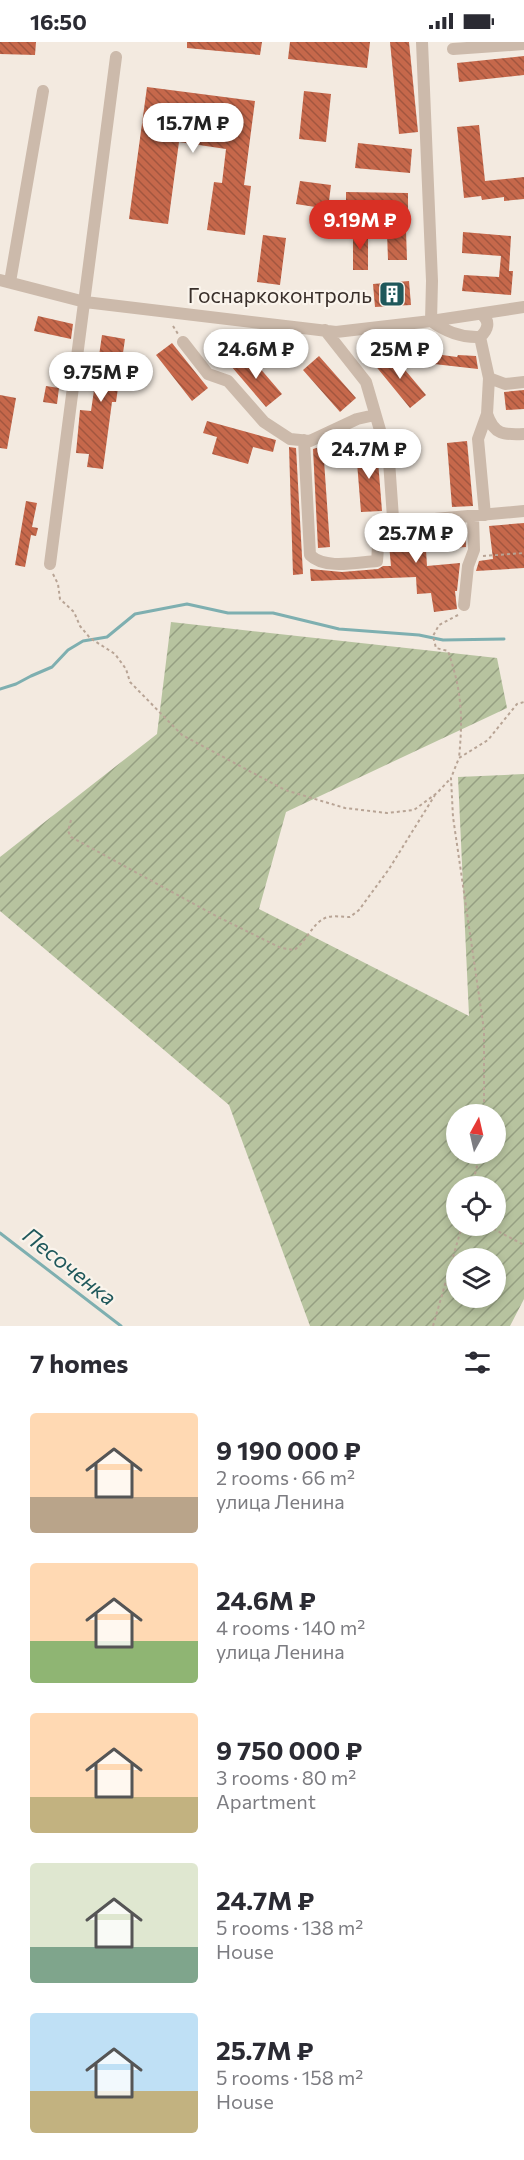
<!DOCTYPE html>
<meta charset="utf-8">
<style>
body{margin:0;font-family:Commissioner,sans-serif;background:#f2f2f3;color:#2b2b33;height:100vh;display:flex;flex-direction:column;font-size:22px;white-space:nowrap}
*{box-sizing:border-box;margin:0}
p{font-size:20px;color:#7c7c81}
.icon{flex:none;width:33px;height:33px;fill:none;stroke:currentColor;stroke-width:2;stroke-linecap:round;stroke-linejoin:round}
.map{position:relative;height:1284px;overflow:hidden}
.panel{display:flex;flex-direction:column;background:#fff;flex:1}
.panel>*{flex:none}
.needle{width:39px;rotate:8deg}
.buttons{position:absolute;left:446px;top:1062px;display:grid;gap:12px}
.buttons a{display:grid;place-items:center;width:60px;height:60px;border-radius:50%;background:#fff;box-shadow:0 3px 9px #0003;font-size:30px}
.price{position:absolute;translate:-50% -51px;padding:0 14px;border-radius:21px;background:#fff;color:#222;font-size:20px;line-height:39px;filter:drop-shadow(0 2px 3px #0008)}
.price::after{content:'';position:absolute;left:50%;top:36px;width:18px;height:14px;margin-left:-9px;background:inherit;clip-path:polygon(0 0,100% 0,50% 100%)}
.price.selected{background:#d93025;color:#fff}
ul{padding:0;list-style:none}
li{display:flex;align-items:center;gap:18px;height:150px;padding:0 30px}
li span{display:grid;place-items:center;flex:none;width:168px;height:120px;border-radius:6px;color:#555}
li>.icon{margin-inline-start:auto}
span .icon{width:72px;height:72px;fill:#fffc;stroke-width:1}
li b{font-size:26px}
h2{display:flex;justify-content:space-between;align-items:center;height:72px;padding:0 30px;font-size:26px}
.status{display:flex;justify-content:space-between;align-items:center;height:42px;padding:0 30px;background:#fff;direction:ltr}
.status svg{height:16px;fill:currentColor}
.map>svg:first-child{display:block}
.garden{fill:url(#garden-furrows);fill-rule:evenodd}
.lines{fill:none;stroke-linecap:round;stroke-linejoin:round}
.stream{stroke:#7eafb0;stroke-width:3}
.building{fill:url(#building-back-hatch)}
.path{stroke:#b8a495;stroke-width:2;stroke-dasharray:3 3;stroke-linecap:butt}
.minor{stroke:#ccbaab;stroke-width:12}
.labels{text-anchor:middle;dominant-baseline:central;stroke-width:4.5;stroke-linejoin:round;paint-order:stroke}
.poi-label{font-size:21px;fill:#392f2a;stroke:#faf4ec;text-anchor:end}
.water-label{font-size:22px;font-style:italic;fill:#1f585b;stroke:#faf4ec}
</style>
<div class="status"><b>16:50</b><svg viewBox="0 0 49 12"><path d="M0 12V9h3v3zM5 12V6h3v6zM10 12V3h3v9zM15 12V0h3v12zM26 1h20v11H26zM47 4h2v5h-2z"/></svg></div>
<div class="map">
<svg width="524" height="1284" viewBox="0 0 524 1284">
<defs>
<pattern id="garden-furrows" width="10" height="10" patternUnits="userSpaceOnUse" patternTransform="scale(1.5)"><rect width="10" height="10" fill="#b7c39f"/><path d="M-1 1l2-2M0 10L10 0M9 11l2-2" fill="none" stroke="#969f82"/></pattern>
<pattern id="building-back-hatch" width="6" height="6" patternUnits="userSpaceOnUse" patternTransform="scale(1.5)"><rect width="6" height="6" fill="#c6684b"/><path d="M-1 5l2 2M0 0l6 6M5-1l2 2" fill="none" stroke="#a2563f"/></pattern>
</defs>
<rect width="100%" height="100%" fill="#f3eae0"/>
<path class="garden" d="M171,580L497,616L507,666L286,770L259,867L469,974L458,735L524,732V1257L510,1284H310L229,1063L0,869V815L157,692ZM456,1072H495V1112H456ZM456,1144H495V1184H456ZM456,1216H495V1256H456Z"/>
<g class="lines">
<path class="stream" d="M0,647L16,642L31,634L52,625L68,608L83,599L107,595L135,572L187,562L228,571H273L339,587L419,593L443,598L504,597
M0,1191L121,1284"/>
</g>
<path class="building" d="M0,0H36L35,13L0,12Z
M187,0H262L260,13L187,6Z
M290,0H370L367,26L288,17Z
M390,0H409L418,90L399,92Z
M524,14V33L459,40L457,21Z
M147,45L255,59L244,143L251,144L245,193L207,188L214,140L222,141L226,107L179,100L168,182L129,177Z
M304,49L331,52L326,100L299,97Z
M479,83L485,139L524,135V157L504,159V155L482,158L481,154L464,156L457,85Z
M358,101L412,107L410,131L355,126Z
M300,139L331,143L328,167L296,162Z
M346,150L408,151V173L346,172Z
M406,189L407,218H388L387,190Z
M353,190H368V228H353Z
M463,190L511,194L509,229H513L511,253L462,249L464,233L499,235L501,214L462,211Z
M263,193L286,196L280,243L257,240Z
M409,239L411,263L375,265L373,242Z
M38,274L73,282L71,297L34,289Z
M102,293L125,297L116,360H112L103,427L87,425L89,412L76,411L80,368L91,369Z
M172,301L208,346L192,359L156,313Z
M390,310L426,353L410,366L374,322Z
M247,311L282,352L266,365L231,324Z
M435,312L457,315L458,313L476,314L478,327L434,322Z
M319,314L356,356L340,370L303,328Z
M46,344L59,346L57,362L43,360Z
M524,348V367L506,368L504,350Z
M0,353L16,356L7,407L0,406Z
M207,379L276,398L273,410L253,405L248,422L212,412L217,395L203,391Z
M467,399L473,464L452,465L447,401Z
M323,404L330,505L318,506L313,407Z
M289,405L296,406L303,532L293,533Z
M377,406L382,469L361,470L356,408Z
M26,459L37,461L32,485L38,486L36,494L31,493L25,525L15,523Z
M524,481V526L476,529L479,519L493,517L489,484Z
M465,484L466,505L426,508L427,524L460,521L457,549H455L457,567L434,570L431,551L417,552L416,535L311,539L310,527L342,530L378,527L383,524H391L388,492L390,490Z"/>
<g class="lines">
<path class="path" d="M173,284L178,292
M483,514L524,511
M53,532L58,542L60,557L74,570L80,584L90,596L115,612L126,627L130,640L182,693L285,748L345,766L387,771L414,768L437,751L451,736
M458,573L439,583L433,594L436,606L448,609C462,650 463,674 459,716
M71,778L68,789L71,795L218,875L281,906L294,908C306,900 312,882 325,876C332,873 343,875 350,875L359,868L389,827L435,753
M484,1072V988L453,775L451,736L459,716L488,698L517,662L524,660
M472,1144L480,1112
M488,1184L524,1203
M433,1284L462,1184"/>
<path class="minor" d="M422,0L432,239L431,279C446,290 461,296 480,295C488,288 491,279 481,272
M453,7L524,2
M0,238L85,260L336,290L431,279L524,265
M10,240L43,49
M325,288L366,340L389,419L393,476L401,480L524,469
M480,295L489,336L487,372L478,397L485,473
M183,300L208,332L228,339L264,380L290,397L310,399L357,377L375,373
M489,336L505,342L524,340
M487,372C494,393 504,393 524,392
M304,398L310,513C325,528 358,520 377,519C379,502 375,486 393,476
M50,522L116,15
M464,563L468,524L474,508L473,474"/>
</g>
<defs>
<symbol id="building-square" viewBox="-11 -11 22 22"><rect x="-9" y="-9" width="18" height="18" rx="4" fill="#1f585b" stroke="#faf4ec"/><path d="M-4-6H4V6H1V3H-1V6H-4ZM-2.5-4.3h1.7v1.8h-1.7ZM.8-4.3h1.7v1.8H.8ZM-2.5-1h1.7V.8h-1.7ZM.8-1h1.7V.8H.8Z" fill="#fff"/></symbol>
</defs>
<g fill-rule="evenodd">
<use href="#building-square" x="377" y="237" width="30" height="30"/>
</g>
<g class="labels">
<g class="poi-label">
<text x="372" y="252">Госнаркоконтроль</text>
</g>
<g class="water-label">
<text transform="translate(70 1224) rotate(38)">Песоченка</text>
</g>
</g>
</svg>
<div class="buttons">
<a><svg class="needle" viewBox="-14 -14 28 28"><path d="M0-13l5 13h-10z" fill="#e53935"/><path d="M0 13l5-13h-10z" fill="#7c7c81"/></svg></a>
<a><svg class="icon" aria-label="locate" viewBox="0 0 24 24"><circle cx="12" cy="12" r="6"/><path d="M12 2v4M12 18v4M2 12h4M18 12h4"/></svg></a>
<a><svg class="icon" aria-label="layers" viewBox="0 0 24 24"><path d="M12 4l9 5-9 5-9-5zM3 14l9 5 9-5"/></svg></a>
</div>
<b class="price" style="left:193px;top:112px">15.7M ₽</b>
<b class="price selected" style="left:360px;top:209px">9.19M ₽</b>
<b class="price" style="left:256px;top:338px">24.6M ₽</b>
<b class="price" style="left:400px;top:338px">25M ₽</b>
<b class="price" style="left:101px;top:361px">9.75M ₽</b>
<b class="price" style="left:369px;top:438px">24.7M ₽</b>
<b class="price" style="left:416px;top:522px">25.7M ₽</b>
</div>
<section class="panel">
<h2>7 homes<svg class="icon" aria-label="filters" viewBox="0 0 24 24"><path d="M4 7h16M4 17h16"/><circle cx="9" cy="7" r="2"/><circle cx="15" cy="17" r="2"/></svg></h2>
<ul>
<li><span style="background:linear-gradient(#ffd9b3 70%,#b9a48a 0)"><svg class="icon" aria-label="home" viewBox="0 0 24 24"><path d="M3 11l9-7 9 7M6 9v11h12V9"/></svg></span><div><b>9 190 000 ₽</b><p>2 rooms · 66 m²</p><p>улица Ленина</p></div></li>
<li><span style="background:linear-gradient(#ffd9b3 65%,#8fb573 0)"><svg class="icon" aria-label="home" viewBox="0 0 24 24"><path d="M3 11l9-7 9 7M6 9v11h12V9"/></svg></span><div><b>24.6M ₽</b><p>4 rooms · 140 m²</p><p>улица Ленина</p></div></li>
<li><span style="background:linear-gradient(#ffd9b3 70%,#c2b280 0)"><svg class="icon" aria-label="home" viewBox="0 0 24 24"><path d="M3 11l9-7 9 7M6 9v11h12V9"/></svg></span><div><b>9 750 000 ₽</b><p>3 rooms · 80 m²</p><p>Apartment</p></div></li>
<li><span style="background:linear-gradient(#dfe7d0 70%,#7fa58c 0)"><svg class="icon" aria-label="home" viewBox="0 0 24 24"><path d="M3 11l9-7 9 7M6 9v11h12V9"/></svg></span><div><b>24.7M ₽</b><p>5 rooms · 138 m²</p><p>House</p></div></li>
<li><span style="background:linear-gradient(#bfe0f5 65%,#c2b280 0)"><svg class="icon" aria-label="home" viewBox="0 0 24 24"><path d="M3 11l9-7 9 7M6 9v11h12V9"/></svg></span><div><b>25.7M ₽</b><p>5 rooms · 158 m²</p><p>House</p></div></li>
</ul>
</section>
